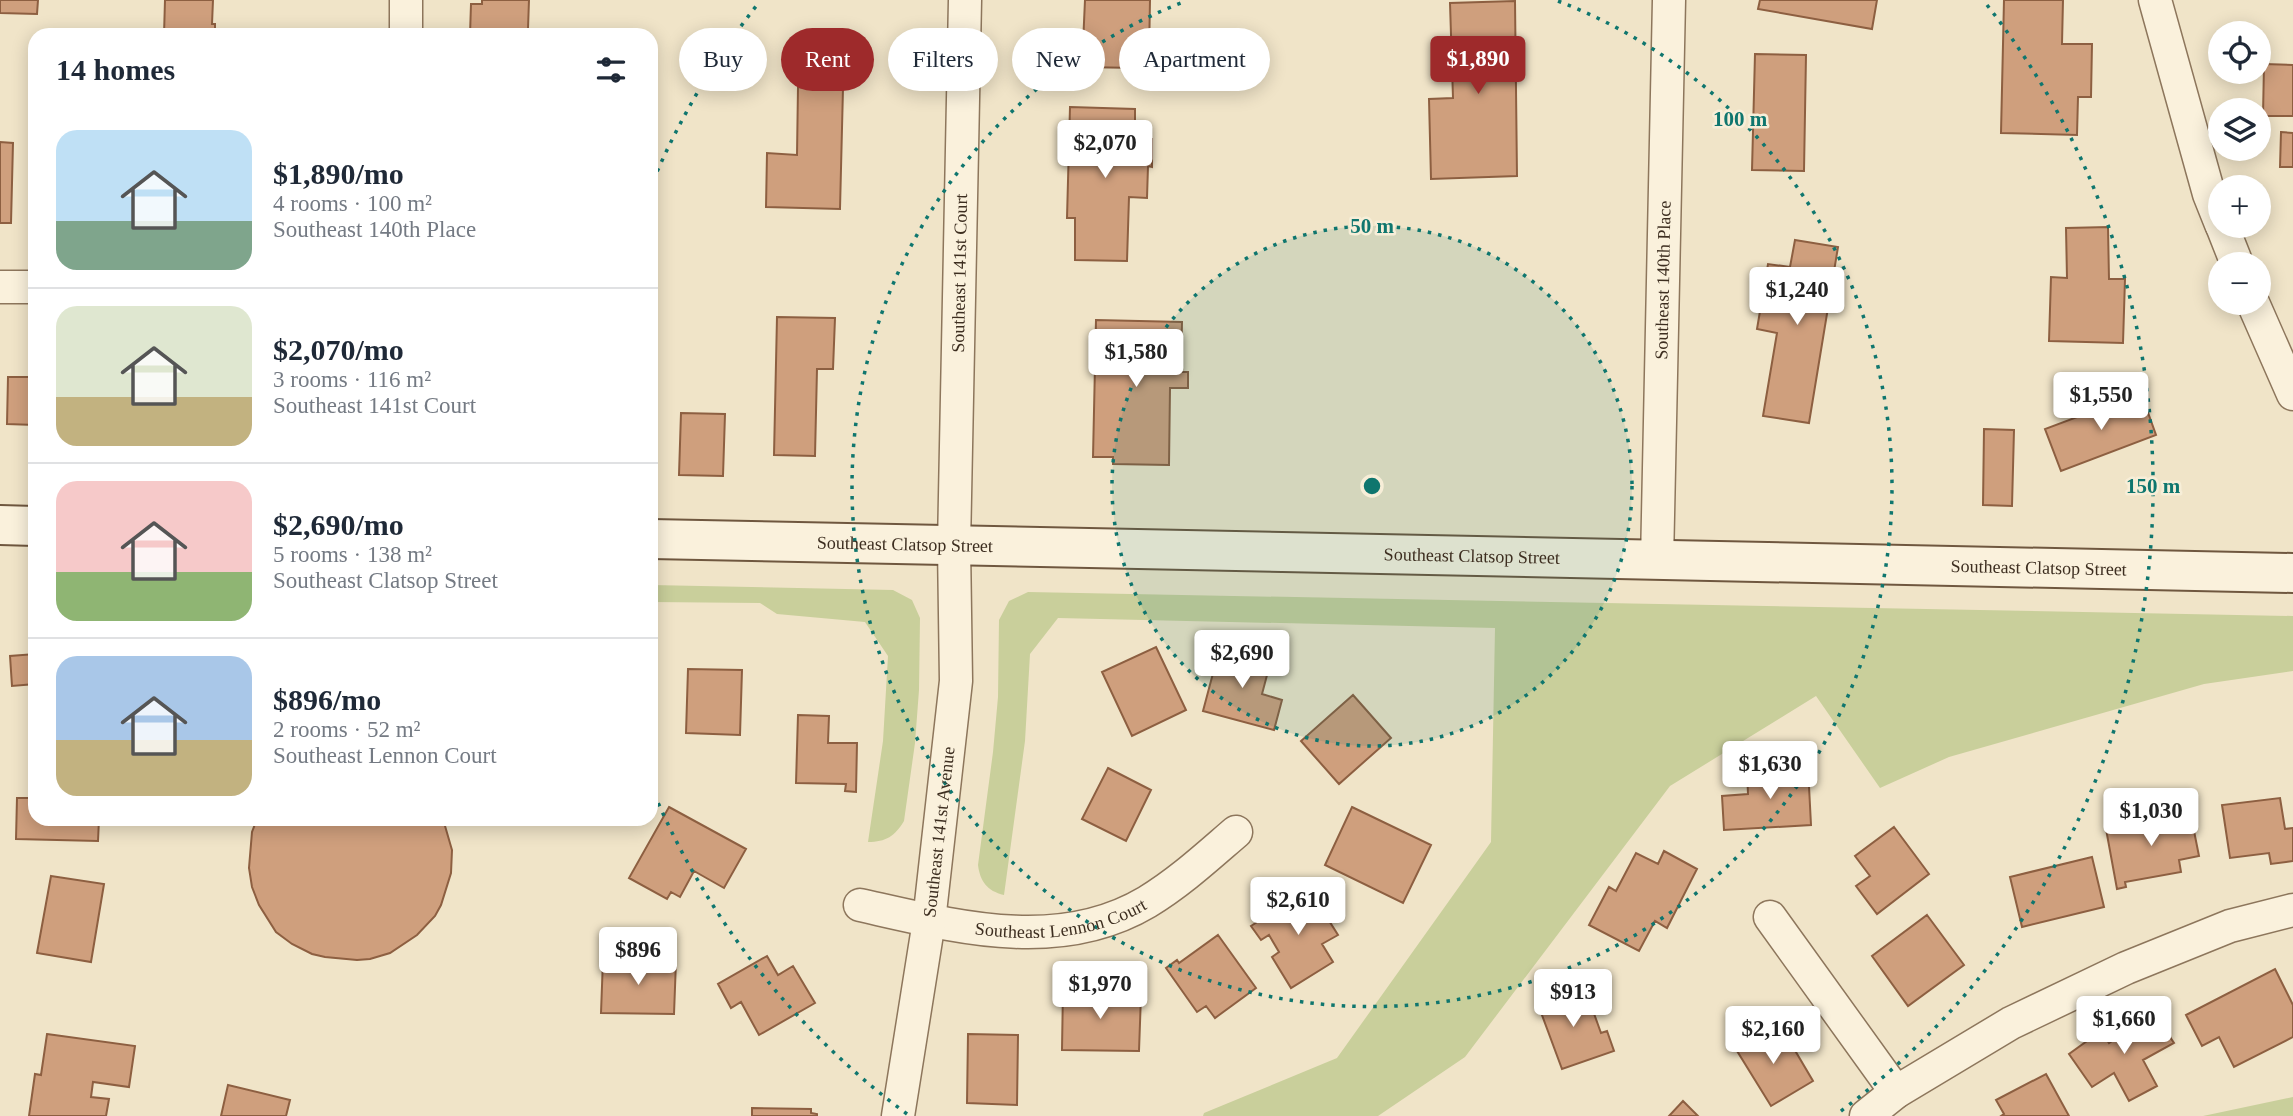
<!DOCTYPE html>
<meta charset="utf-8">
<style>
body{margin:0;font-family:"Times New Roman",serif;background:#f2f2f3;color:#1f2937;height:100vh;display:flex;flex-direction:column;font-size:26px;white-space:nowrap}
*{box-sizing:border-box;margin:0}
p{font-size:23px;color:#747a83}
.icon{flex:none;width:38px;height:38px;fill:none;stroke:currentColor;stroke-width:2;stroke-linecap:round;stroke-linejoin:round}
.map{position:relative;flex:1;overflow:hidden}
.drawer{position:absolute;left:28px;top:28px;width:630px;height:798px;display:flex;flex-direction:column;background:#fff;border-radius:21px;box-shadow:0 4px 18px #0003}
.drawer>*{flex:none}
.guide{position:absolute;left:679px;top:28px;width:665px;height:63px;display:flex;gap:14px}
.controls{position:absolute;left:2208px;top:21px;display:grid;gap:14px}
.controls a{display:grid;place-items:center;width:63px;height:63px;border-radius:50%;background:#fff;box-shadow:0 4px 18px #0003;font-size:35px}
.price{position:absolute;translate:-50% -60px;padding:0 16px;border-radius:7px;background:#fff;color:#222;font-size:23px;line-height:46px;filter:drop-shadow(0 2px 4px #0008)}
.price::after{content:'';position:absolute;left:50%;top:42px;width:21px;height:16px;margin-left:-10px;background:inherit;clip-path:polygon(0 0,100% 0,50% 100%)}
.price.current{background:#9e2a2b;color:#fff}
ul{padding:0;list-style:none}
li{display:flex;align-items:center;gap:21px;height:175px;padding:0 28px}
li+li{border-top:2px solid #e0e1e3}
li span{display:grid;place-items:center;flex:none;width:196px;height:140px;border-radius:21px;color:#555}
li>.icon{margin-inline-start:auto}
span .icon{width:84px;height:84px;fill:#fffc;stroke-width:1}
li b{font-size:30px}
h2{display:flex;justify-content:space-between;align-items:center;height:84px;padding:0 28px;font-size:30px}
.pill{padding:0 24px;border-radius:32px;background:#fff;box-shadow:0 4px 18px #0003;font-size:24px;line-height:63px}
.pill.current{background:#9e2a2b;color:#fff}
.map>svg:first-child{display:block}
.green{fill:#c9cf9b}
.building{fill:#cf9f7d;stroke:#8d5f41;stroke-width:2}
.lines{fill:none;stroke-linecap:round;stroke-linejoin:round}
.street-casing{stroke:#8d765c;stroke-width:35}
.secondary-casing{stroke:#6f573f;stroke-width:42}
.street{stroke:#faf1dc;stroke-width:32}
.secondary{stroke:#faf1dc;stroke-width:38}
.ring{fill:none;stroke:#0f766e;stroke-width:3.5;stroke-dasharray:3.5 7}
.labels{text-anchor:middle;dominant-baseline:central;stroke-width:5;stroke-linejoin:round;paint-order:stroke}
.street-label{font-size:18px;fill:#3d2e20;stroke:#f7eed8}
.centre{fill:#0f766e;stroke:#f7eed8;stroke-width:3.5}
.ring-label{font-size:21px;text-anchor:middle;font-weight:bold;fill:#0f766e;stroke:#f7eed8;stroke-width:5;stroke-linejoin:round;paint-order:stroke}
</style>
<div class="map">
<svg width="2293" height="1116" viewBox="0 0 2293 1116">
<rect width="100%" height="100%" fill="#f0e4c8"/>
<path class="green" d="M651,585L893,590L912,600L920,618L919,690L915,743L904,821C895,836 886,842 868,842L883,741L888,656L865,622L777,614L760,603L651,602Z
M1028,592L2293,616V671L2204,684L1949,757L1880,788L1816,696L1670,786L1465,1057L1378,1116H1203L1204,1113L1337,1058L1491,842L1495,628L1058,618L1030,654L1025,741L1004,895C987,891 980,881 978,865L993,752L998,697L999,620L1009,601Z
M2293,1097V1116H2203Z"/>
<path class="building" d="M0,0H38L37,14L0,13Z
M165,0H213L212,24H215V35H164Z
M482,0H529L528,29H536L535,35H470L471,4H482Z
M1085,0H1150L1149,56H1136V68L1082,67Z
M1760,0H1877L1872,29L1758,9Z
M2004,0H2063L2062,44H2092L2091,97H2078L2077,135L2001,133Z
M1515,1L1517,176L1431,179L1429,99L1453,98L1450,3Z
M1755,54L1806,55L1804,171L1752,170Z
M2264,64L2293,65V116H2263Z
M798,87L843,88L840,209L766,207L767,153L797,155Z
M1070,107L1135,109V139H1152V167L1148,166L1147,198L1129,197L1127,261L1075,260V218H1067Z
M2281,132L2293,133V167H2280Z
M0,142L13,143L11,223H0Z
M2108,227L2109,279H2125L2123,343L2049,341L2051,277L2067,278L2066,228Z
M1795,240L1838,247L1809,423L1763,416L1777,333L1757,329L1768,264L1790,267Z
M777,317L835,318L833,369H817L815,456L774,455Z
M1096,320L1182,322L1181,372H1188V388H1170L1169,465L1113,464V457H1093Z
M30,359H35V425L7,424L8,377H29Z
M2141,393L2156,435L2061,471L2045,429Z
M681,413L725,414L723,476L679,475Z
M1984,429L2014,430L2012,506L1983,505Z
M1156,647L1186,710L1132,736L1102,672Z
M1220,647L1271,660L1262,694L1282,700L1274,730L1203,711Z
M35,654V684L12,686L10,656Z
M688,669L742,670L740,735L686,733Z
M1353,695L1391,738L1339,784L1301,741Z
M798,715L829,716L828,743H857L856,792L845,791L846,784L796,783Z
M1808,767L1811,825L1724,830L1722,796L1748,794L1747,770Z
M1108,768L1151,790L1126,841L1082,819Z
M35,791V819H99L98,841L16,839L17,798H35Z
M2280,798L2285,829L2293,828V861L2271,864L2269,853L2230,858L2222,805Z
M669,807L746,849L724,888L694,871L680,897L671,892L667,899L629,878Z
M1352,807L1431,845L1403,903L1325,865Z
M2180,814L2181,818L2191,816L2199,856L2179,860L2181,872L2125,882L2126,887L2117,889L2106,829Z
M257,819H443L452,850L451,873L441,905L435,916L417,935L390,953L370,959L357,960L325,957L312,954L292,944L276,932L259,905L252,887L249,868L252,832Z
M1894,827L1929,874L1877,914L1856,886L1870,876L1855,856Z
M1664,851L1697,869L1667,928L1655,921L1639,951L1589,925L1609,887L1616,891L1636,853L1658,864Z
M2092,857L2104,907L2022,927L2010,877Z
M51,876L104,884L91,962L37,953Z
M1309,889L1338,935L1322,944L1333,962L1291,988L1272,957L1279,952L1269,935L1261,940L1251,926Z
M1927,915L1964,965L1908,1006L1872,956Z
M1218,935L1256,988L1215,1018L1206,1006L1197,1012L1166,968L1177,960L1179,963Z
M767,956L778,975L793,966L815,1003L759,1035L741,1002L731,1008L718,984Z
M603,959L676,961L674,1014L601,1013Z
M2275,969L2293,1005V1037L2234,1067L2219,1037L2202,1046L2186,1015Z
M1570,987L1580,1012L1592,1008L1601,1033L1607,1031L1614,1051L1562,1069L1536,999Z
M1063,988L1092,989V993L1141,995L1139,1051L1062,1050Z
M2153,1012L2174,1043L2143,1060L2157,1086L2129,1101L2114,1073L2092,1087L2069,1054L2101,1031L2109,1043Z
M1768,1027L1781,1048L1790,1042L1813,1081L1771,1106L1734,1046Z
M47,1034L135,1046L129,1087L93,1082L91,1097L109,1099L106,1116H29L35,1074L41,1075Z
M968,1034L1018,1035L1017,1105L967,1103Z
M2046,1074L2069,1116H2001L2004,1114L1996,1100Z
M228,1085L290,1100L286,1116H221Z
M1683,1101L1698,1116H1669Z
M752,1108L811,1109V1113L817,1114V1116H752Z"/>
<g class="lines">
<defs>
<g id="street">
<path d="M2155,0L2209,194L2221,224"/>
<path d="M406,35V0"/>
<path d="M2222,226L2237,264"/>
<path d="M0,287H35"/>
<path d="M2253,303L2293,394"/>
<path id="s1" d="M1657,562L1669,0"/>
<path id="s2" d="M860,905C954,926 1058,955 1147,902C1180,882 1208,856 1236,832"/>
<path d="M1770,917L1896,1092"/>
<path id="s3" d="M898,1116L929,921L956,681L954,546L965,0"/>
<path d="M1866,1116L1896,1092L2011,1023L2126,968L2230,926L2293,910"/>
</g>
<g id="secondary">
<path d="M0,525L35,526"/>
<path id="s4" d="M651,539L2293,573"/>
</g>
</defs>
<use href="#street" class="street-casing"/>
<use href="#secondary" class="secondary-casing"/>
<use href="#street" class="street"/>
<use href="#secondary" class="secondary"/>
</g>
<circle cx="1372" cy="486" r="260" fill="#0f766e" fill-opacity=".12"/>
<g class="ring">
<circle cx="1372" cy="486" r="260"/>
<path d="M1558 1A520 520 0 1 1 1186 1"/>
<path d="M907 1114A781 781 0 0 1 653 791M653 181A781 781 0 0 1 757 5M1987 5A781 781 0 0 1 1837 1114"/>
</g>
<g class="labels">
<g class="street-label">
<text stroke="none"><textPath href="#s3" startOffset="847">Southeast 141st Court</textPath></text>
<text stroke="none"><textPath href="#s1" startOffset="282">Southeast 140th Place</textPath></text>
<text stroke="none"><textPath href="#s4" startOffset="254">Southeast Clatsop Street</textPath></text>
<text stroke="none"><textPath href="#s4" startOffset="821">Southeast Clatsop Street</textPath></text>
<text stroke="none"><textPath href="#s4" startOffset="1388">Southeast Clatsop Street</textPath></text>
<text stroke="none"><textPath href="#s3" startOffset="287">Southeast 141st Avenue</textPath></text>
<text stroke="none"><textPath href="#s2" startOffset="205">Southeast Lennon Court</textPath></text>
</g>
</g>
<circle cx="1372" cy="486" r="10" class="centre"/>
<g class="ring-label">
<text x="1740" y="126">100 m</text>
<text x="1372" y="233">50 m</text>
<text x="2153" y="493">150 m</text>
</g>
</svg>
<div class="controls">
<a><svg class="icon" aria-label="locate" viewBox="0 0 24 24"><circle cx="12" cy="12" r="6"/><path d="M12 2v4M12 18v4M2 12h4M18 12h4"/></svg></a>
<a><svg class="icon" aria-label="layers" viewBox="0 0 24 24"><path d="M12 4l9 5-9 5-9-5zM3 14l9 5 9-5"/></svg></a>
<a>+</a>
<a>−</a>
</div>
<b class="price current" style="left:1478px;top:96px">$1,890</b>
<b class="price" style="left:1105px;top:180px">$2,070</b>
<b class="price" style="left:1797px;top:327px">$1,240</b>
<b class="price" style="left:1136px;top:389px">$1,580</b>
<b class="price" style="left:2101px;top:432px">$1,550</b>
<b class="price" style="left:1242px;top:690px">$2,690</b>
<b class="price" style="left:1770px;top:801px">$1,630</b>
<b class="price" style="left:2151px;top:848px">$1,030</b>
<b class="price" style="left:1298px;top:937px">$2,610</b>
<b class="price" style="left:638px;top:987px">$896</b>
<b class="price" style="left:1100px;top:1021px">$1,970</b>
<b class="price" style="left:1573px;top:1029px">$913</b>
<b class="price" style="left:2124px;top:1056px">$1,660</b>
<b class="price" style="left:1773px;top:1066px">$2,160</b>
<div class="guide">
<a class="pill">Buy</a>
<a class="pill current">Rent</a>
<a class="pill">Filters</a>
<a class="pill">New</a>
<a class="pill">Apartment</a>
</div>
<section class="drawer">
<h2>14 homes<svg class="icon" aria-label="filters" viewBox="0 0 24 24"><path d="M4 7h16M4 17h16"/><circle cx="9" cy="7" r="2"/><circle cx="15" cy="17" r="2"/></svg></h2>
<ul>
<li><span style="background:linear-gradient(#bfe0f5 65%,#7fa58c 0)"><svg class="icon" aria-label="home" viewBox="0 0 24 24"><path d="M3 11l9-7 9 7M6 9v11h12V9"/></svg></span><div><b>$1,890/mo</b><p>4 rooms · 100 m²</p><p>Southeast 140th Place</p></div></li>
<li><span style="background:linear-gradient(#dfe7d0 65%,#c2b280 0)"><svg class="icon" aria-label="home" viewBox="0 0 24 24"><path d="M3 11l9-7 9 7M6 9v11h12V9"/></svg></span><div><b>$2,070/mo</b><p>3 rooms · 116 m²</p><p>Southeast 141st Court</p></div></li>
<li><span style="background:linear-gradient(#f6c9c9 65%,#8fb573 0)"><svg class="icon" aria-label="home" viewBox="0 0 24 24"><path d="M3 11l9-7 9 7M6 9v11h12V9"/></svg></span><div><b>$2,690/mo</b><p>5 rooms · 138 m²</p><p>Southeast Clatsop Street</p></div></li>
<li><span style="background:linear-gradient(#a9c7e8 60%,#c2b280 0)"><svg class="icon" aria-label="home" viewBox="0 0 24 24"><path d="M3 11l9-7 9 7M6 9v11h12V9"/></svg></span><div><b>$896/mo</b><p>2 rooms · 52 m²</p><p>Southeast Lennon Court</p></div></li>
</ul>
</section>
</div>
